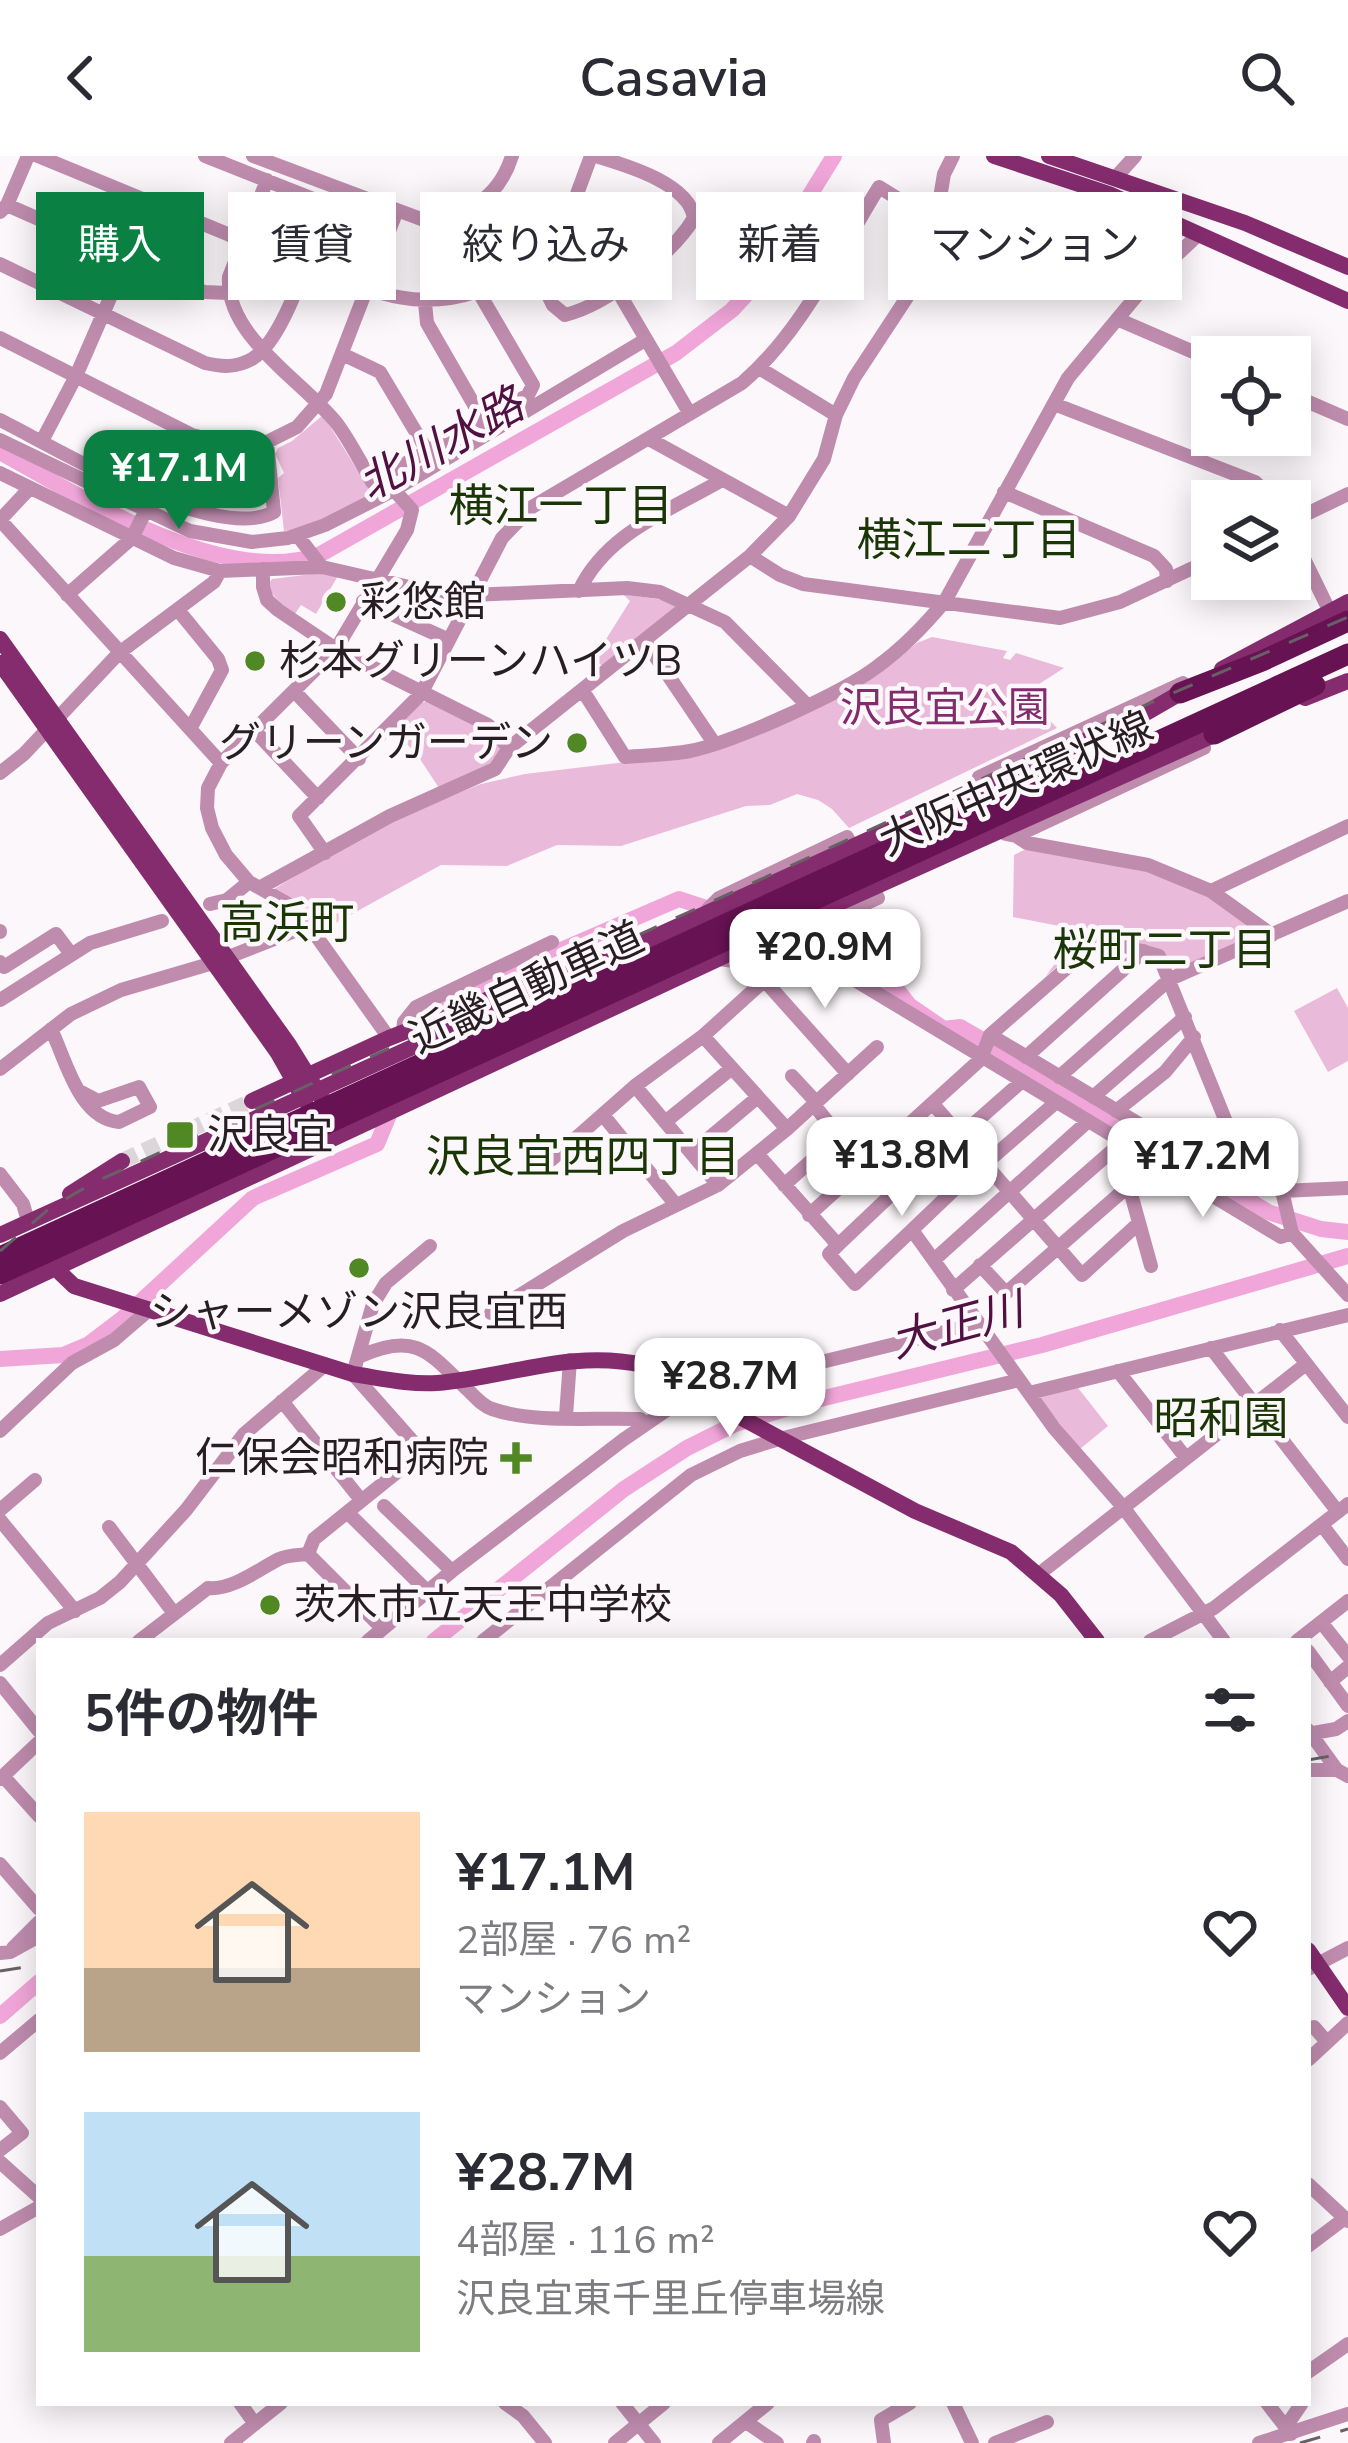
<!DOCTYPE html>
<html lang="ja">
<meta charset="utf-8">
<style>
body{margin:0;font-family:"Nunito Sans","Noto Sans JP",sans-serif;background:#f2f2f3;color:#2b2b33;height:100vh;display:flex;flex-direction:column;font-size:45px;white-space:nowrap}
*{box-sizing:border-box;margin:0}
p{font-size:39px;color:#7c7c81}
.icon{flex:none;width:66px;height:66px;fill:none;stroke:currentColor;stroke-width:2;stroke-linecap:round;stroke-linejoin:round}
.map{position:relative;flex:1;overflow:hidden}
.details{position:absolute;left:36px;top:1482px;width:1275px;height:768px;display:flex;flex-direction:column;background:#fff;border-radius:0px;box-shadow:0 6px 30px #0003}
.details>*{flex:none}
.hud{position:absolute;left:36px;top:36px;width:1278px;height:108px;display:flex;gap:24px}
.controls{position:absolute;left:1191px;top:180px;display:grid;gap:24px}
.controls a{display:grid;place-items:center;width:120px;height:120px;border-radius:0px;background:#fff;box-shadow:0 6px 30px #0003;font-size:60px}
.price{position:absolute;translate:-50% -102px;padding:0 27px;border-radius:24px;background:#fff;color:#222;font-size:39px;line-height:78px;filter:drop-shadow(0 3px 6px #0008)}
.price::after{content:'';position:absolute;left:50%;top:72px;width:36px;height:27px;margin-left:-18px;background:inherit;clip-path:polygon(0 0,100% 0,50% 100%)}
.price.on{background:#0b8043;color:#fff}
ul{padding:0;list-style:none}
li{display:flex;align-items:center;gap:36px;height:300px;padding:0 48px}
li span{display:grid;place-items:center;flex:none;width:336px;height:240px;border-radius:0px;color:#555}
li>.icon{margin-inline-start:auto}
span .icon{width:144px;height:144px;fill:#fffc;stroke-width:1}
li b{font-size:51px}
h2{display:flex;justify-content:space-between;align-items:center;height:144px;padding:0 48px;font-size:51px}
.pill{padding:0 42px;border-radius:0px;background:#fff;box-shadow:0 6px 30px #0003;font-size:42px;line-height:108px}
.pill.on{background:#0b8043;color:#fff}
header{display:flex;justify-content:space-between;align-items:center;height:156px;padding:0 48px;background:#fff;font-size:54px;font-weight:600}
.map>svg:first-child{display:block}
.green{fill:#eabada}
.lines{fill:none;stroke-linecap:round;stroke-linejoin:round}
.river{stroke:#f1a6d9;stroke-width:16}
.major-tunnel{stroke:#dcd6da;stroke-width:16;stroke-dasharray:16 8;stroke-linecap:butt}
.minor{stroke:#bf8cae;stroke-width:14}
.major{stroke:#852c6f;stroke-width:16}
.highway{stroke:#661253;stroke-width:21}
.rail{stroke:#686065;stroke-width:3;stroke-dasharray:21 21;stroke-linecap:butt}
.poi-dot{fill:#508823;stroke:#fcf7fa;stroke-width:4.5}
.labels{text-anchor:middle;dominant-baseline:central;stroke-width:9;stroke-linejoin:round;paint-order:stroke}
.poi-label{font-size:42px;fill:#271e24;stroke:#fcf7fa;text-anchor:start}
.park-label{font-size:42px;fill:#822c6c;stroke:#fcf7fa}
.street-label{font-size:42px;fill:#271e24;stroke:#fcf7fa}
.water-label{font-size:45px;font-style:italic;fill:#511042;stroke:#fcf7fa}
.neighbourhood-label{font-size:45px;fill:#1b3606;stroke:#fcf7fa}
</style>
<header><svg class="icon" aria-label="back" viewBox="0 0 24 24"><path d="M15 5l-7 7 7 7"/></svg>Casavia<svg class="icon" aria-label="search" viewBox="0 0 24 24"><circle cx="10" cy="10" r="6"/><path d="M15 15l6 6"/></svg></header>
<div class="map">
<svg width="1348" height="2287" viewBox="0 0 1348 2287">
<rect width="100%" height="100%" fill="#fcf7fa"/>
<path class="green" d="M323,259L373,339L300,374L284,375L278,322L284,317L275,298L278,292L292,285Z
M328,416L339,418L316,458L301,449L293,461L266,431L272,423Z
M623,438L677,446L678,451L606,512L593,504L630,445Z
M932,481L1007,495L1003,502L1010,504L1016,497L1064,512L1036,530L1027,541L1057,572L849,672L832,653L818,644L797,638L770,649L746,650L621,690L557,689L507,710L441,709L323,774L302,751L274,733L391,663L481,628L525,618L693,598L878,516L917,487Z
M428,545L481,570L503,593L501,602L441,635L418,600L394,574L421,547Z
M1030,691L1147,713L1210,740L1264,778L1178,818L1162,797L1137,786L1096,778L1046,820L1079,774L1013,761L1014,699Z
M1337,832L1348,852V905L1328,916L1294,855Z
M1075,1228L1108,1270L1080,1293L1039,1242L1040,1238Z"/>
<g class="lines">
<path class="river" d="M0,296C84,342 222,432 319,399L676,197L732,154L753,131L834,0
M784,776L810,785L899,836L909,849L944,873L960,871L998,893L1268,1056L1321,1073L1348,1076
M425,873L436,848L679,743L719,756
M0,1203L63,1199L89,1188L122,1163L253,1042L377,988L394,947
M434,1485L624,1333L687,1292L735,1268L812,1245L1042,1189L1348,1100
M0,1860L39,1826"/>
<path class="major-tunnel" d="M122,1005L252,945"/>
<path class="minor" d="M38,0L242,84
M253,0L421,63C465,62 498,44 512,0
M591,0L567,65L532,107L553,149L565,159C606,149 673,98 694,62C689,27 625,9 595,0
M1116,21L1135,0
M267,24L229,121C225,181 305,226 338,269C351,287 361,307 372,326L528,239L533,229L478,135C410,158 367,132 304,107
M7,49L204,136L228,137
M0,56L7,49L28,0
M0,108L205,207C222,211 236,212 252,203C287,182 312,87 326,48L205,0
M616,132L690,258
M425,147L427,167L484,266
M1117,163L1212,204
M0,182L192,279L237,290L267,286L297,271L326,238L396,57
M342,198L380,216L429,298
M759,212L836,259
M1290,238L1348,263
M1054,248L1255,326L1276,345
M0,264C58,293 215,388 274,356L267,286
M649,283L789,360
M0,284L190,375L252,386L288,382L325,369L394,334L645,184
M42,285L76,220L127,103
M0,317L174,402L220,415L322,411L427,435L473,439L627,432L660,436L725,466L806,548
M1004,336L1154,400L1166,413L1167,425
M0,364L221,607
M0,364L30,332
M1290,366L1348,338
M1290,374L1329,454
M297,379L322,411
M750,400L780,419L803,428L1060,462L1120,446L1212,403
M263,413V431L267,444L278,454L336,493L488,569L509,592
M579,435C606,377 669,355 722,324
M67,439L132,382L145,356
M363,445L449,484
M178,454L218,503L222,514L190,573
M418,470L436,436
M645,485L714,587
M294,535L359,603
M583,535L625,601C646,599 669,599 690,595C734,586 843,537 878,510C904,491 925,469 945,445L1068,222L1149,125L1198,79
M254,574L318,642
M0,617L24,598L119,497L214,426L220,415
M986,636L979,621L1183,527
M1001,667L1006,678L1016,680L1204,592
M1016,680L1027,687L1148,709L1211,735L1272,779
M325,697L299,660L421,538L502,382L532,351L742,227C801,177 838,97 879,31L900,44
M261,731L390,660L495,613L509,592L750,400L789,360L824,303L836,259L854,222L921,120L931,95L944,18L953,0
M1211,735L1348,670
M210,748L227,744L249,726
M708,753L719,742L847,681L856,698
M0,776V775
M720,803L740,806L878,742L868,723
M0,806L4,811L56,778L71,798
M764,824L848,918
M0,844L90,787L162,765
M51,873C66,904 79,963 119,966L150,951L139,931L98,945L81,936
M403,876L404,866L416,851L552,786
M990,879L1228,1021L1282,1035L1348,1032
M703,880L788,803L801,798L815,800L1281,1081L1292,1077
M389,882L297,753L249,726L226,699L212,672L207,652L208,632L221,607L336,493L407,374L412,354L394,334
M1026,901L1144,795
M0,913L71,858L121,834L213,807L310,769
M792,920L817,947
M1059,921L1170,823L1348,745
M1093,941L1185,861
M933,948L1082,1119L1139,1067
M1116,955L1165,916L1194,881
M603,959L676,1049
M665,966L732,912
M905,972L958,1030L912,1074
M787,973L877,891
M961,979L1020,927
M691,997L758,941
M759,1000L838,1089L829,1098L855,1128L912,1074L1054,1272L1123,1351L1224,1485
M1147,1002L1130,1034L1151,1110
M551,1004L635,930L703,880L787,973L718,1029L635,930
M986,1007L1054,948
M0,1018L23,1048L28,1065
M784,1029L839,980L814,949
M1282,1035L1292,1077L1348,1139
M809,1059L981,903L990,879L1100,783L1159,800L1252,1030
M838,1089L932,1000
M935,1103L1086,967
M980,1109L1006,1137L1124,1034H1130
M953,1134L1121,987
M491,1157L623,1075L718,1029
M1280,1174L1348,1261
M1211,1192L1338,1356
M361,1200C418,1174 431,1199 470,1236C477,1243 483,1250 492,1253C537,1268 593,1261 640,1263L646,1268
M1118,1215L1186,1302
M1029,1237L1348,1159
M282,1245L361,1344
M566,1260L570,1204
M0,1275L72,1207L114,1184L149,1154
M384,1350L452,1415
M0,1354L35,1324
M348,1357L427,1435
M0,1364L75,1455
M1322,1369L1348,1403
M109,1371L173,1456
M308,1398L314,1383L422,1296L353,1218L373,1148L386,1127L430,1090
M1039,1418L1306,1208
M1321,1466L1348,1500
M139,1485L208,1432C233,1434 259,1413 279,1403C287,1399 300,1399 308,1398L382,1472
M368,1485L452,1415L623,1284L690,1238L977,1168
M483,1485L691,1319L740,1295L779,1283L1019,1224
M1150,1485L1214,1452L1348,1348
M1297,1485L1348,1445
M1308,1495L1348,1550
M0,1509L48,1467L100,1442L120,1426L186,1354L244,1278L325,1209
M1330,1526L1348,1511
M0,1527L39,1575
M1308,1574L1337,1614
M1308,1578L1336,1573L1348,1565
M1308,1614H1337L1348,1620
M3,1620L39,1660
M0,1623L39,1586
M0,1708L39,1753
M13,1792L39,1766
M0,1797L10,1796L39,1780
M1308,1813L1348,1792
M1314,1871L1327,1886
M0,1897L39,1864
M1309,1903L1348,1867
M0,1951L22,1977L0,1994
M0,2006L39,2041
M1308,2028L1348,2065
M0,2073L39,2051
M1308,2090L1345,2062
M1308,2216L1348,2188
M240,2247L255,2268
M505,2247L523,2260L545,2287
M622,2247L654,2287
M953,2247L972,2287
M1267,2247L1291,2278
M746,2266L777,2287
M1287,2269L1302,2247
M231,2287L281,2247
M615,2287L664,2247
M719,2287L768,2247
M813,2287L814,2285
M884,2287L881,2264L910,2247
M995,2287L1047,2266
M1259,2287L1348,2258"/>
<path class="major" d="M994,0L1109,38L1348,145
M1049,0L1245,67L1348,111
M0,483L289,889L323,944
M0,507L278,897L305,945
M1222,513L1348,446
M1305,542L1348,525
M252,945L389,882L532,826
M70,1038L122,1005
M0,1079L1144,558L1189,532
M50,1107L74,1130L353,1218C380,1222 410,1229 437,1227C508,1221 572,1193 643,1209L915,1355L1011,1396L1061,1439L1097,1485
M0,1138L810,760L1225,574
M1308,1794L1348,1852"/>
<path class="highway" d="M1180,537L1262,505L1348,465
M1214,578L1315,529
M0,1101L1068,611
M0,1118L1348,498"/>
<path class="rail" d="M0,1095L50,1052L93,1027L1109,565L1348,461
M1308,1604L1348,1597
M0,1815L39,1809
M1300,2287L1348,2273"/>
</g>
<g class="poi-dot">
<circle cx="336" cy="446" r="12"/>
<circle cx="255" cy="505" r="12"/>
<circle cx="577" cy="587" r="12"/>
<rect x="165" y="964" width="30" height="30" rx="6"/>
<circle cx="359" cy="1112" r="12"/>
<path d="M510 1284h12v12h12v12h-12v12h-12v-12h-12v-12h12z"/>
<circle cx="270" cy="1449" r="12"/>
</g>
<g class="labels">
<g class="poi-label">
<text x="360" y="446">彩悠館</text>
<text x="279" y="505">杉本グリーンハイツB</text>
<text x="553" y="587" text-anchor="end">グリーンガーデン</text>
<text x="207" y="979">沢良宜</text>
<text x="359" y="1156" text-anchor="middle">シャーメゾン沢良宜西</text>
<text x="489" y="1302" text-anchor="end">仁保会昭和病院</text>
<text x="294" y="1449">茨木市立天王中学校</text>
</g>
<g class="park-label">
<text x="945" y="552">沢良宜公園</text>
</g>
<g class="street-label">
<text transform="translate(1016 628) rotate(-24)">大阪中央環状線</text>
<text transform="translate(527 832) rotate(-25)">近畿自動車道</text>
</g>
<g class="water-label">
<text transform="translate(441 289) rotate(-29)">北川水路</text>
<text transform="translate(957 1170) rotate(-15)">大正川</text>
</g>
<g class="neighbourhood-label">
<text x="561" y="350">横江一丁目</text>
<text x="969" y="384">横江二丁目</text>
<text x="287" y="767">高浜町</text>
<text x="1165" y="794">桜町二丁目</text>
<text x="583" y="1001">沢良宜西四丁目</text>
<text x="1221" y="1263">昭和園</text>
</g>
</g>
</svg>
<div class="controls">
<a><svg class="icon" aria-label="locate" viewBox="0 0 24 24"><circle cx="12" cy="12" r="6"/><path d="M12 2v4M12 18v4M2 12h4M18 12h4"/></svg></a>
<a><svg class="icon" aria-label="layers" viewBox="0 0 24 24"><path d="M12 4l9 5-9 5-9-5zM3 14l9 5 9-5"/></svg></a>
</div>
<b class="price on" style="left:179px;top:376px">¥17.1M</b>
<b class="price" style="left:825px;top:855px">¥20.9M</b>
<b class="price" style="left:902px;top:1063px">¥13.8M</b>
<b class="price" style="left:1203px;top:1064px">¥17.2M</b>
<b class="price" style="left:730px;top:1284px">¥28.7M</b>
<div class="hud">
<a class="pill on">購入</a>
<a class="pill">賃貸</a>
<a class="pill">絞り込み</a>
<a class="pill">新着</a>
<a class="pill">マンション</a>
</div>
<section class="details">
<h2>5件の物件<svg class="icon" aria-label="filters" viewBox="0 0 24 24"><path d="M4 7h16M4 17h16"/><circle cx="9" cy="7" r="2"/><circle cx="15" cy="17" r="2"/></svg></h2>
<ul>
<li><span style="background:linear-gradient(#ffd9b3 65%,#b9a48a 0)"><svg class="icon" aria-label="home" viewBox="0 0 24 24"><path d="M3 11l9-7 9 7M6 9v11h12V9"/></svg></span><div><b>¥17.1M</b><p>2部屋 · 76 m²</p><p>マンション</p></div><svg class="icon" aria-label="heart" viewBox="0 0 24 24"><path d="M12 20l-8-8c-3-5 5-10 8-4 3-6 11-1 8 4z"/></svg></li>
<li><span style="background:linear-gradient(#bfe0f5 60%,#8fb573 0)"><svg class="icon" aria-label="home" viewBox="0 0 24 24"><path d="M3 11l9-7 9 7M6 9v11h12V9"/></svg></span><div><b>¥28.7M</b><p>4部屋 · 116 m²</p><p>沢良宜東千里丘停車場線</p></div><svg class="icon" aria-label="heart" viewBox="0 0 24 24"><path d="M12 20l-8-8c-3-5 5-10 8-4 3-6 11-1 8 4z"/></svg></li>
</ul>
</section>
</div>
